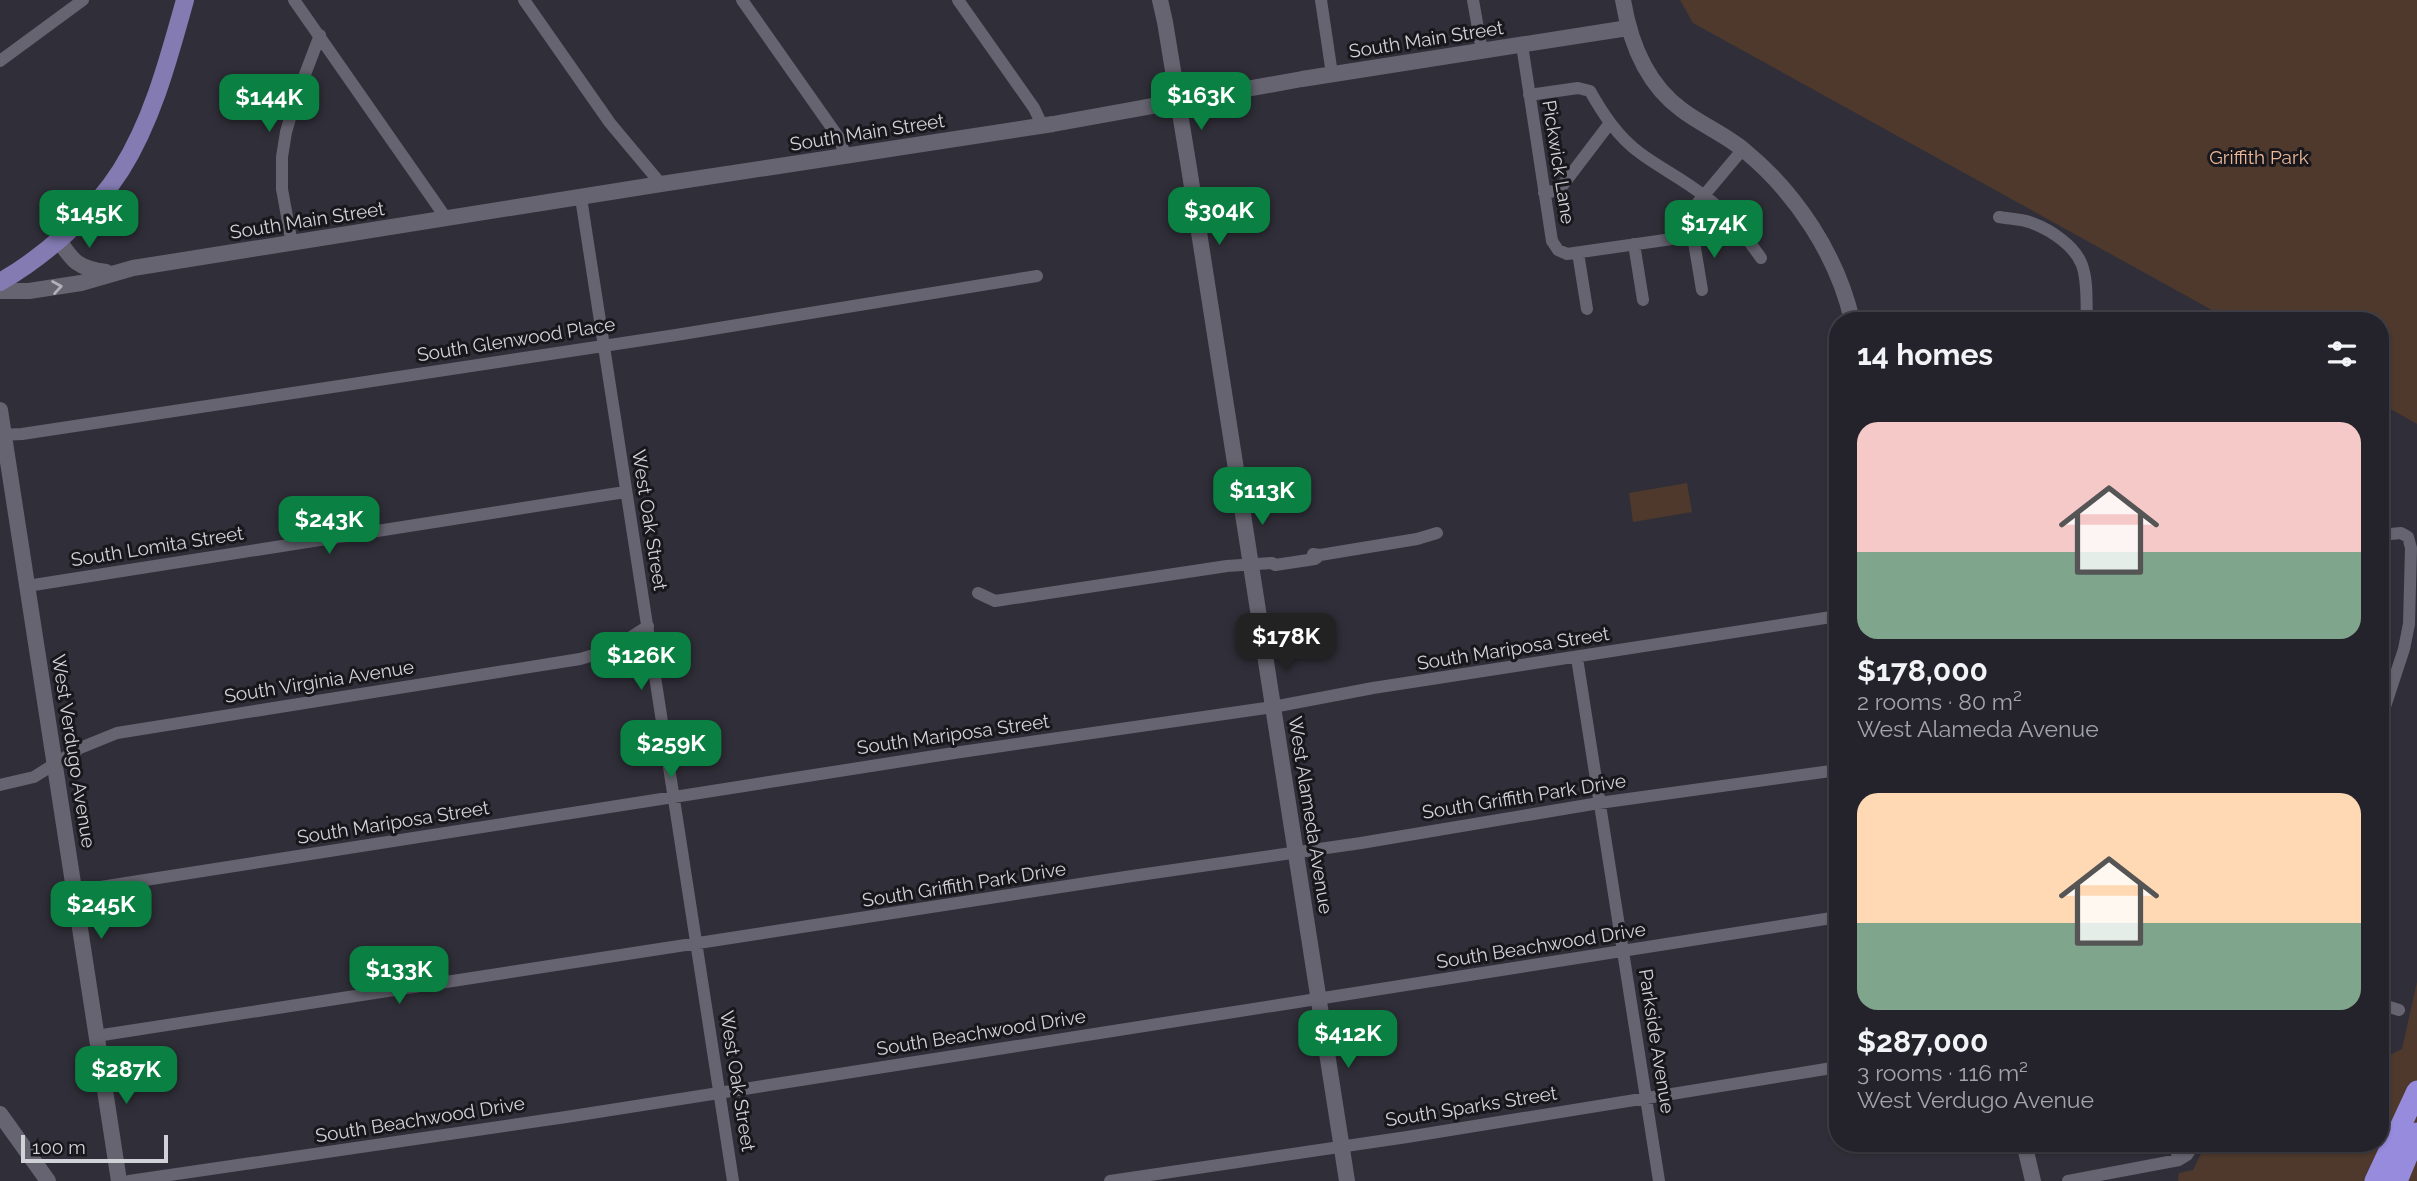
<!DOCTYPE html>
<meta charset="utf-8">
<style>
body{margin:0;font-family:Raleway,sans-serif;background:#2c2b33;color:#f1f3f6;height:100vh;display:flex;flex-direction:column;font-size:26px;white-space:nowrap}
*{box-sizing:border-box;margin:0}
p{font-size:23px;color:#a3a4a9}
.icon{flex:none;width:38px;height:38px;fill:none;stroke:currentColor;stroke-width:2;stroke-linecap:round;stroke-linejoin:round}
.map{position:relative;flex:1;overflow:hidden}
.drawer{position:absolute;left:1829px;top:312px;width:560px;height:840px;display:flex;flex-direction:column;background:#24232b;border-radius:28px;box-shadow:0 2px 5px #0004,0 0 0 2px #414047}
.drawer>*{flex:none}
.scale{position:absolute;left:21px;bottom:18px;width:147px;box-sizing:border-box;padding-left:7px;border:4px solid #d1d1d8;border-top:0;font-size:19px;line-height:24px;white-space:nowrap;color:#d1d1d8;-webkit-text-stroke:5px #18171c;paint-order:stroke}
.price{position:absolute;translate:-50% -60px;padding:0 16px;border-radius:14px;background:#0b8043;color:#fff;font-size:23px;line-height:46px;filter:drop-shadow(0 2px 4px #0008)}
.price::after{content:'';position:absolute;left:50%;top:42px;width:21px;height:16px;margin-left:-10px;background:inherit;clip-path:polygon(0 0,100% 0,50% 100%)}
.price.on{background:#222;color:#fff}
ul{padding:0;list-style:none}
li{display:grid;align-content:center;gap:14px;height:371px;padding:0 28px}
li span{display:grid;place-items:center;height:217px;border-radius:21px;color:#555}
li>.icon{margin-inline-start:auto}
span .icon{width:126px;height:126px;fill:#fffc;stroke-width:1}
li b{font-size:30px}
h2{display:flex;justify-content:space-between;align-items:center;height:84px;padding:0 28px;font-size:30px}
.map>svg:first-child{display:block}
.green{fill:#4e392c}
.lines{fill:none;stroke-linecap:round;stroke-linejoin:round}
.minor{stroke:#656470;stroke-width:12}
.secondary{stroke:#656470;stroke-width:16}
.primary{stroke:#837bb2;stroke-width:18}
.motorway{stroke:#978bde;stroke-width:21}
.oneway{stroke:#b1b0b9}
.labels{text-anchor:middle;dominant-baseline:central;stroke-width:6;stroke-linejoin:round;paint-order:stroke}
.street-label{font-size:19px;fill:#d1d1d8;stroke:#18171c}
.park-label{font-size:19px;fill:#ecb897;stroke:#18171c}
</style>
<div class="map">
<svg width="2417" height="1181" viewBox="0 0 2417 1181">
<rect width="100%" height="100%" fill="#302f39"/>
<path class="green" d="M1680,0H2417V424L2380,403V320H2230L1693,23Z
M1687,483L1692,512L1633,522L1629,493Z
M2417,982V1181H2178L2179,1173L2193,1170L2203,1150L2217,1143H2380V1060L2402,1049Z"/>
<g class="lines">
<path class="minor" d="M294,0L446,218
M524,0L610,123L661,184
M742,0L839,138L846,157
M958,0L1034,108L1042,125
M1321,0L1332,74
M1473,0L1482,51
M1522,45L1552,241L1558,250L1567,254L1693,236L1691,219L1695,206L1743,149
M0,61L83,0
M1529,95L1578,88L1590,91C1603,114 1618,137 1640,153C1660,168 1683,179 1703,195C1727,212 1744,234 1761,258
M1544,193L1559,190L1610,123
M581,198C630,526 685,853 733,1181
M1999,217C2010,219 2022,219 2032,223C2051,230 2075,246 2082,265C2088,282 2086,302 2087,320
M1693,236L1702,290
M292,244L282,189V157L286,132L296,98L320,35
M1634,244L1643,300
M1578,253L1587,309
M0,435L22,434L676,335L1037,276
M2380,535L2401,533L2408,537L2411,548L2409,624L2404,649L2380,722
M1313,554L1320,555L1417,539L1437,533
M27,586L625,492
M978,593L995,601L1227,566L1272,563L1275,565L1315,559L1320,555
M1577,658L1659,1181
M0,785L34,777L80,748L117,733L580,659L611,650L648,626
M75,891L954,753L1273,707L1373,688L1838,616
M2380,1004L2399,1010
M96,1036L1132,876L1361,843L1599,803L1838,770
M2174,1143L2179,1160
M129,1181L566,1117L1838,917
M1110,1181L1407,1137L1838,1067
M2068,1181L2179,1160L2187,1155L2195,1143"/>
<path class="secondary" d="M1160,0L1165,22L1189,168L1347,1181
M1623,0C1630,42 1646,84 1682,110C1702,125 1726,135 1745,151C1796,193 1837,255 1852,320
M58,239C73,262 78,268 106,272
M0,291H29L81,283L133,268L661,184L1053,124L1302,79L1628,28
M0,410L119,1181
M0,1114L48,1181
M2024,1143L2033,1181"/>
<path class="primary" d="M0,282C44,257 94,213 121,170C153,119 169,57 185,0"/>
<path class="motorway" d="M2375,1181L2417,1091
M2397,1181L2417,1133"/>
</g>
<defs><path id="oneway-chevron" d="M-2-3.5L2.5 0L-2 3.5" fill="none" stroke-width="1.6" stroke-linecap="round" stroke-linejoin="round" transform="scale(1.75)"/></defs>
<use class="oneway" href="#oneway-chevron" transform="translate(57 287) rotate(-9)"/>
<g class="labels">
<g class="street-label">
<text transform="translate(1426 39) rotate(-9)">South Main Street</text>
<text transform="translate(867 132) rotate(-9)">South Main Street</text>
<text transform="translate(1559 162) rotate(81)">Pickwick Lane</text>
<text transform="translate(307 220) rotate(-9)">South Main Street</text>
<text transform="translate(516 339) rotate(-9)">South Glenwood Place</text>
<text transform="translate(650 520) rotate(81)">West Oak Street</text>
<text transform="translate(157 546) rotate(-9)">South Lomita Street</text>
<text transform="translate(1513 648) rotate(-9)">South Mariposa Street</text>
<text transform="translate(319 681) rotate(-9)">South Virginia Avenue</text>
<text transform="translate(953 734) rotate(-8)">South Mariposa Street</text>
<text transform="translate(74 751) rotate(81)">West Verdugo Avenue</text>
<text transform="translate(1524 796) rotate(-9)">South Griffith Park Drive</text>
<text transform="translate(1311 815) rotate(81)">West Alameda Avenue</text>
<text transform="translate(393 822) rotate(-9)">South Mariposa Street</text>
<text transform="translate(964 884) rotate(-9)">South Griffith Park Drive</text>
<text transform="translate(1541 945) rotate(-9)">South Beachwood Drive</text>
<text transform="translate(981 1032) rotate(-9)">South Beachwood Drive</text>
<text transform="translate(1657 1041) rotate(81)">Parkside Avenue</text>
<text transform="translate(738 1081) rotate(81)">West Oak Street</text>
<text transform="translate(1471 1106) rotate(-9)">South Sparks Street</text>
<text transform="translate(420 1119) rotate(-9)">South Beachwood Drive</text>
</g>
<g class="park-label">
<text x="2259" y="157">Griffith Park</text>
</g>
</g>
</svg>
<div class="scale">100 m</div>
<b class="price" style="left:1201px;top:132px">$163K</b>
<b class="price" style="left:269px;top:134px">$144K</b>
<b class="price" style="left:1219px;top:247px">$304K</b>
<b class="price" style="left:89px;top:250px">$145K</b>
<b class="price" style="left:1714px;top:260px">$174K</b>
<b class="price" style="left:1262px;top:527px">$113K</b>
<b class="price" style="left:329px;top:556px">$243K</b>
<b class="price on" style="left:1286px;top:673px">$178K</b>
<b class="price" style="left:641px;top:692px">$126K</b>
<b class="price" style="left:671px;top:780px">$259K</b>
<b class="price" style="left:101px;top:941px">$245K</b>
<b class="price" style="left:399px;top:1006px">$133K</b>
<b class="price" style="left:1348px;top:1070px">$412K</b>
<b class="price" style="left:126px;top:1106px">$287K</b>
<section class="drawer">
<h2>14 homes<svg class="icon" aria-label="filters" viewBox="0 0 24 24"><path d="M4 7h16M4 17h16"/><circle cx="9" cy="7" r="2"/><circle cx="15" cy="17" r="2"/></svg></h2>
<ul>
<li><span style="background:linear-gradient(#f6c9c9 60%,#7fa58c 0)"><svg class="icon" aria-label="home" viewBox="0 0 24 24"><path d="M3 11l9-7 9 7M6 9v11h12V9"/></svg></span><div><b>$178,000</b><p>2 rooms · 80 m²</p><p>West Alameda Avenue</p></div></li>
<li><span style="background:linear-gradient(#ffd9b3 60%,#7fa58c 0)"><svg class="icon" aria-label="home" viewBox="0 0 24 24"><path d="M3 11l9-7 9 7M6 9v11h12V9"/></svg></span><div><b>$287,000</b><p>3 rooms · 116 m²</p><p>West Verdugo Avenue</p></div></li>
</ul>
</section>
</div>
